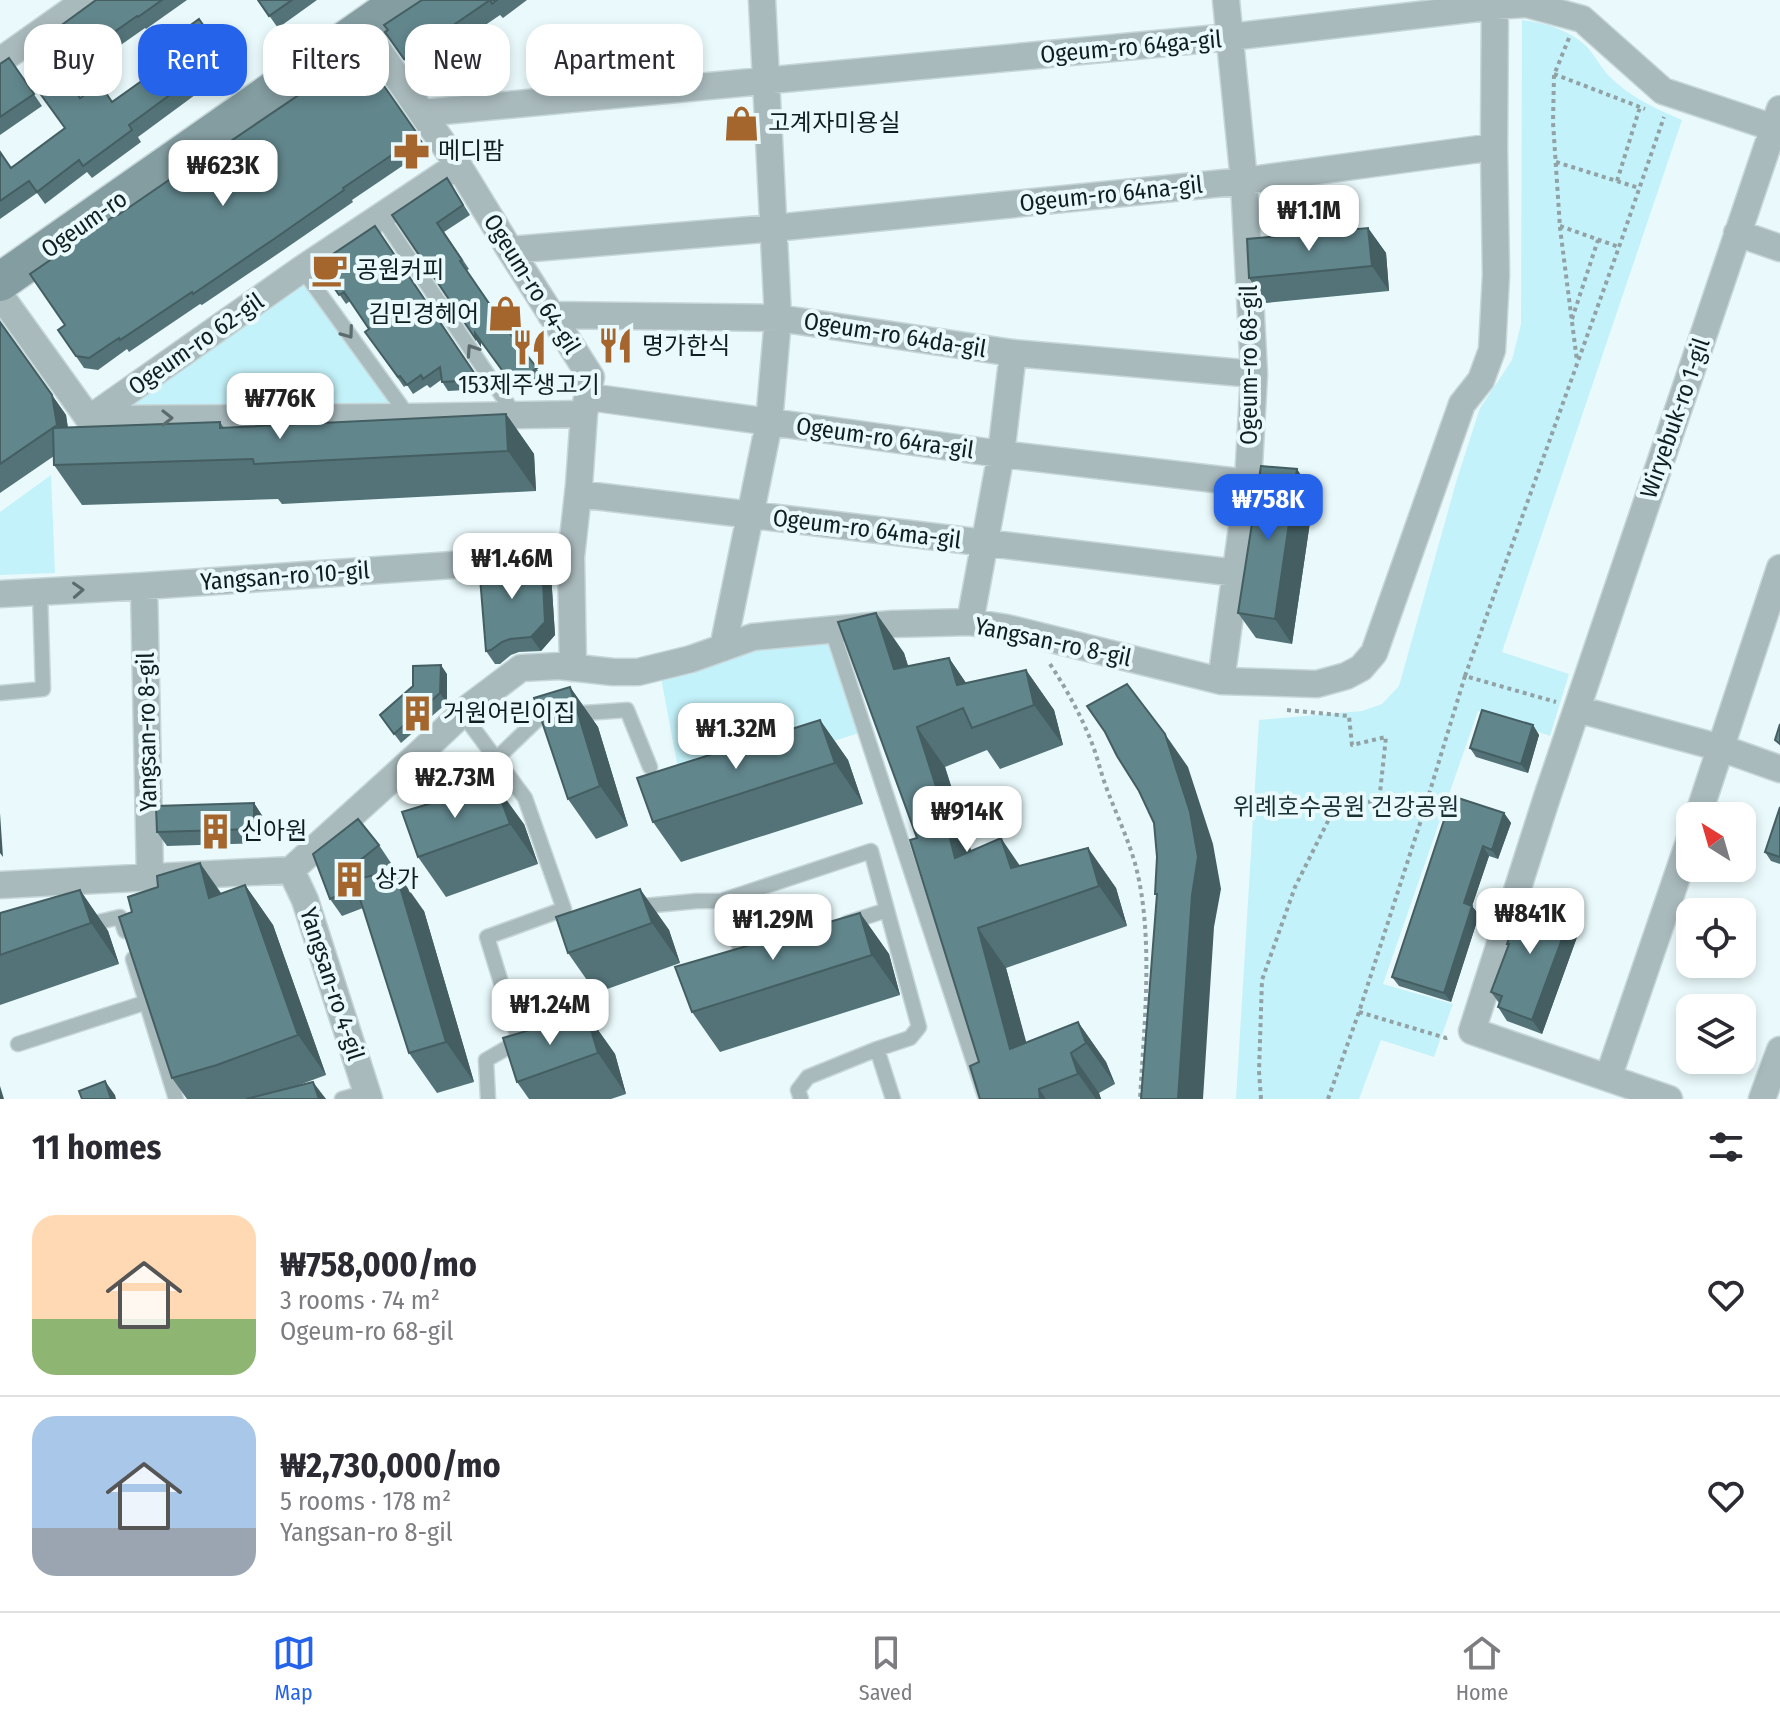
<!DOCTYPE html>
<meta charset="utf-8">
<style>
body{margin:0;font-family:"Fira Sans Condensed","Noto Sans KR",sans-serif;background:#f2f2f3;color:#2b2b33;height:100vh;display:flex;flex-direction:column;font-size:30px;white-space:nowrap}
*{box-sizing:border-box;margin:0}
p{font-size:26px;color:#7c7c81}
.icon{flex:none;width:44px;height:44px;fill:none;stroke:currentColor;stroke-width:2;stroke-linecap:round;stroke-linejoin:round}
.map{position:relative;height:1099px;overflow:hidden}
.sheet{display:flex;flex-direction:column;background:#fff;flex:1}
.sheet>*{flex:none}
.hud{position:absolute;left:24px;top:24px;width:800px;height:72px;display:flex;gap:16px}
.needle{width:52px;rotate:323deg}
.tools{position:absolute;left:1676px;top:802px;display:grid;gap:16px}
.tools a{display:grid;place-items:center;width:80px;height:80px;border-radius:16px;background:#fff;box-shadow:0 4px 12px #0003;font-size:40px}
.price{position:absolute;translate:-50% -68px;padding:0 18px;border-radius:16px;background:#fff;color:#222;font-size:26px;line-height:52px;filter:drop-shadow(0 2px 4px #0008)}
.price::after{content:'';position:absolute;left:50%;top:48px;width:24px;height:18px;margin-left:-12px;background:inherit;clip-path:polygon(0 0,100% 0,50% 100%)}
.price.on{background:#2563eb;color:#fff}
ul{padding:0;list-style:none}
li{display:flex;align-items:center;gap:24px;height:200px;padding:0 32px}
li+li{border-top:2px solid #e1e1e2}
li span{display:grid;place-items:center;flex:none;width:224px;height:160px;border-radius:24px;color:#555}
li>.icon{margin-inline-start:auto}
span .icon{width:96px;height:96px;fill:#fffc;stroke-width:1}
li b{font-size:34px}
h2{display:flex;justify-content:space-between;align-items:center;height:96px;padding:0 32px;font-size:34px}
.pill{padding:0 28px;border-radius:24px;background:#fff;box-shadow:0 4px 12px #0003;font-size:28px;line-height:72px}
.pill.on{background:#2563eb;color:#fff}
.dock{display:flex;justify-content:space-around;align-items:center;height:112px;border-top:2px solid #e1e1e2;background:#fff;font-size:22px;color:#7c7c81}
.dock a{display:grid;justify-items:center;gap:4px}
.dock .on{color:#2563eb}
.map>svg:first-child{display:block}
.green{fill:#c4f2fa}
.lines{fill:none;stroke-linecap:round;stroke-linejoin:round}
.service-casing{stroke:#c7d7d9;stroke-width:17}
.minor-casing{stroke:#c7d7d9;stroke-width:29}
.secondary-casing{stroke:#c7d7d9;stroke-width:41}
.path{stroke:#92a1a3;stroke-width:4;stroke-dasharray:4 4;stroke-linecap:butt}
.service{stroke:#a9babd;stroke-width:14}
.minor{stroke:#a9babd;stroke-width:26}
.secondary{stroke:#849da1;stroke-width:38}
.wall{fill:#537378}
.shaded-wall{fill:#445e62}
.building{fill:#61868c;stroke:#445e62;stroke-width:2}
.oneway{stroke:#5c6c6e}
.labels{text-anchor:middle;dominant-baseline:central;stroke-width:8;stroke-linejoin:round;paint-order:stroke}
.street-label{font-size:24px;fill:#0f1e20;stroke:#eafafc}
.poi-label{font-size:24px;fill:#0f1e20;stroke:#eafafc;text-anchor:start}
.park-label{font-size:24px;fill:#1b3033;stroke:#eafafc}
</style>
<div class="map">
<svg width="1780" height="1099" viewBox="0 0 1780 1099">
<rect width="100%" height="100%" fill="#eafafc"/>
<path class="green" d="M1522,20C1545,23 1567,29 1585,45C1594,54 1600,66 1608,75C1630,97 1654,108 1682,120L1502,652L1569,674L1550,736L1478,711L1383,984L1453,1004L1434,1057L1381,1040L1359,1099H1236L1259,720L1362,711L1382,704L1399,686L1457,479L1480,408L1512,360L1521,324Z
M302,269L409,417L89,419Z
M51,475L55,573L0,575V512Z
M832,630L865,731L682,790L659,667Z"/>
<g class="lines">
<defs>
<path id="service" d="M381,216L515,415
M302,269L409,417
M832,630L986,1099
M0,693L43,689L40,592
M462,713L525,798L564,909L487,937L519,1041L486,1060L488,1099
M446,807L541,716L627,710L650,767
M633,907L697,901H721
M847,923L887,910L919,1027L910,1038L877,1049
M86,925L120,917L125,931
M751,954L744,957L721,901L871,851L887,910
M133,959L176,1099
M18,1044L147,1002
M342,1099L367,1092
M801,1099L798,1090L808,1077L877,1049L893,1099"/>
<path id="minor" d="M363,28L458,165L510,250L591,377L584,414L579,485L571,557L573,668
M0,61L86,0
M422,113L1230,37L1495,6L1527,4L1582,19L1663,91L1780,130
M1737,233L1780,248
M510,250L774,228L1244,181L1494,147
M0,295L89,419
M551,315L778,318L1013,353L1254,374
M589,397L1001,454L1248,483
M89,419L409,417L584,414
M89,419L302,269L458,165
M578,494L1237,573
M144,586L150,877
M0,594L144,586L571,557
M970,622L1001,454L1013,353
M723,648L769,423L778,318L762,0
M1221,681L1248,483L1254,374L1244,181L1226,0
M1577,709L1721,748L1780,769
M1698,816L1780,568
M291,870L305,900L369,1099
M0,885L291,870L419,754L468,708L521,668L559,666L613,672H638L691,659L753,637L892,624L970,622L1007,628L1221,681L1317,684L1346,676L1361,668L1374,653L1462,404L1481,380L1492,350L1496,275L1494,147L1495,0
M1608,1078L1690,839
M1669,1099L1472,1031L1547,797L1780,109
M1762,1099L1780,1050"/>
<path id="secondary" d="M0,282L403,0"/>
</defs>
<use href="#service" class="service-casing"/>
<use href="#minor" class="minor-casing"/>
<use href="#secondary" class="secondary-casing"/>
<path class="path" d="M1569,38L1554,75L1553,122L1560,228L1577,361
M1554,74L1645,109
M1556,162L1639,188
M1617,181L1640,107
M1560,226L1619,247
M1572,319L1598,240
M1050,664C1067,690 1082,717 1093,746C1097,757 1100,769 1104,781C1114,810 1128,837 1136,867C1154,938 1144,1026 1140,1099
M1465,676L1619,247L1664,117
M1287,710L1349,716L1352,745L1386,737L1379,802
M1359,1012L1446,1038L1449,1037
M1261,1099L1259,1071L1262,980L1295,887L1338,801L1379,802L1422,817L1465,676L1556,702
M1328,1099L1359,1012L1422,817"/>
<use href="#service" class="service"/>
<use href="#minor" class="minor"/>
<use href="#secondary" class="secondary"/>
</g>
<path class="wall" d="M96,0H187L146,29L145,28L88,68L59,27Z
M258,0H317L278,28Z
M422,0H527L503,18L500,15L414,74L385,32Z
M199,19L233,67L138,137L141,142L92,178L87,172L45,204L37,193L0,219V152L11,168L65,128L80,98L112,102L164,65Z
M361,53L424,144L423,152L352,200L353,202L282,251L202,305L200,304L129,352L127,349L98,370L84,368L58,330L65,325L118,215L173,180Z
M9,58L42,106L0,135V64Z
M447,178L470,215L444,232L469,269L466,271L508,332L543,377L525,390H517L481,342V347L392,215Z
M375,226L483,386L484,389L448,391L441,380L430,388L427,385L413,394L407,385L404,387L365,332L369,329L350,301L346,304L318,264Z
M1368,228L1386,253L1389,291L1266,303L1249,278Z
M0,322L66,415L68,428L220,422L224,428L506,414L534,454L536,491L282,504L278,499L82,505L54,465V456L0,493Z
M1314,495L1292,644L1256,638L1238,613Z
M542,561L551,574L555,635L541,651L519,652L511,655L500,664H495L486,651Z
M876,613L904,653L908,666L949,658L966,683L1026,670L1054,710L1063,745L1000,769L987,750L945,767L971,851L1020,866L1088,848L1116,888L1127,926L1006,968L1026,1043L1078,1022L1106,1062L1115,1084L1099,1093L1101,1099H980L979,1062L917,838Z
M447,674V703L401,743L380,715Z
M570,687L598,727L628,826L596,839L568,799Z
M820,720L848,760L863,804L681,862L653,822Z
M1533,725L1539,735L1528,773L1476,757L1470,748Z
M254,803L263,817L264,843L167,846L157,832Z
M1780,807V864L1771,861L1765,852Z
M402,812L524,824L538,864L446,897L418,857Z
M1504,813L1511,823L1498,859L1489,856L1472,906L1479,915L1451,1002L1399,986L1392,977Z
M379,845L391,863L376,875L424,911L474,1082L437,1093L409,1053L363,908L342,916L330,899L313,854Z
M245,885L273,925L326,1075L299,1085L326,1099H187L172,1078L222,893Z
M640,889L669,930L680,963L596,993L568,953Z
M80,890L108,931L119,964L0,1005V913Z
M860,913L889,954L900,995L720,1052L692,1012Z
M1581,926L1542,1034L1507,1021L1498,1007L1499,1003L1491,992L1508,946L1507,944Z
M586,1013L615,1054L626,1094L611,1099H529L517,1082Z"/>
<path class="shaded-wall" d="M361,53L424,144L423,152L414,140Z
M1368,228L1386,253L1389,291L1372,266Z
M475,333L481,342V347L475,338Z
M52,395L66,415L70,444L57,425Z
M506,414L534,454L536,491L508,451Z
M1297,469L1314,495L1292,644L1275,619Z
M542,561L551,574L555,635L541,651L531,637Z
M876,613L904,653L922,710L894,669Z
M949,658L977,699L985,725L957,685Z
M441,665L447,674V703L440,693Z
M1026,670L1054,710L1063,745L1034,705Z
M570,687L598,727L628,826L600,786Z
M820,720L848,760L863,804L835,763Z
M1533,725L1539,735L1528,773L1521,764Z
M917,727L945,767L968,839L984,898L955,858Z
M1165,734L1188,767L1213,844L1221,889L1214,927L1203,1099H1178L1192,895Z
M495,784L524,824L538,864L510,824Z
M254,803L263,817L264,843L254,829Z
M0,813L3,857L0,853Z
M1504,813L1511,823L1498,859L1492,850Z
M1001,838L1029,879L1040,908L1011,868Z
M1483,846L1489,856L1470,912L1464,903Z
M1088,848L1116,888L1127,926L1099,886Z
M200,863L228,903L209,898Z
M348,870L361,887L365,907L353,889Z
M395,870L424,911L474,1082L446,1042Z
M245,885L273,925L326,1075L298,1035Z
M640,889L669,930L680,963L652,923Z
M80,890L108,931L119,964L91,923Z
M1472,906L1479,915L1451,1002L1444,993Z
M1572,912L1581,926L1542,1034L1532,1020Z
M860,913L889,954L900,995L872,955Z
M978,928L1006,968L1039,1089L1010,1049Z
M586,1013L615,1054L626,1094L598,1053Z
M1078,1022L1106,1062L1115,1084L1086,1043Z
M1071,1053L1099,1093L1101,1099H1096L1078,1074Z
M105,1081L115,1095L116,1099H111Z
M313,1082L326,1099H319Z
M0,1086L4,1099H0Z
M1039,1089L1046,1099H1040Z"/>
<path class="building" d="M96,0H162L138,17L137,16L80,56L59,27Z
M258,0H292L269,16Z
M422,0H497L492,4L490,0L404,59L385,32L388,30L384,25Z
M199,19L224,55L129,125L132,130L83,166L79,160L37,192L29,181L0,201V152L11,168L65,128L34,85L58,67L80,98L100,84L112,102L164,65L155,51Z
M361,53L416,132L414,140L343,188L344,190L274,239L193,294L192,292L120,340L119,338L89,358L76,356L58,330L65,325L30,274L117,214L118,215L172,178L173,180Z
M9,58L34,94L0,117V64Z
M447,178L463,205L437,223L462,260L460,261L508,331L537,368L518,381H510L475,333V338L392,215Z
M375,226L477,377V380L442,382L440,367L423,379L421,375L407,385L400,376L398,377L365,332L369,329L344,292L339,295L318,264Z
M1368,228L1372,266L1249,278L1247,239Z
M0,322L52,395L57,425L0,464Z
M506,414L508,451L254,464L253,459L54,465L53,428L220,422V428Z
M1261,466L1297,469L1275,619L1238,613Z
M542,561L545,622L531,637L510,639L502,642L491,650L486,651L479,565Z
M876,613L894,669L949,658L957,685L1026,670L1034,705L972,728L963,708L917,727L940,799L955,858L1001,838L1011,868L1088,848L1099,886L978,928L1010,1049L1078,1022L1086,1043L1071,1053L1078,1074L1039,1089L1040,1099H980L970,1066L979,1062L910,840L917,838L838,622Z
M441,665L440,693L394,734L380,715L413,686V666Z
M1127,684L1165,734L1190,812L1198,857L1192,895L1178,1099H1141L1157,894H1155L1157,857L1154,823L1139,791L1117,756L1105,732L1087,706Z
M570,687L600,786L568,799L534,698Z
M1482,710L1533,725L1521,764L1470,748Z
M820,720L835,763L653,822L637,778Z
M1780,724V744L1775,740Z
M495,784L510,824L418,857L402,812Z
M1452,796L1504,813L1492,850L1483,846L1464,903L1472,906L1444,993L1392,977Z
M254,803V829L157,832L156,806Z
M1780,807V857L1765,852Z
M358,819L379,845L348,870L353,889L330,899L313,854Z
M200,863L209,898L245,885L298,1035L217,1065L172,1078L119,917L132,912L128,897L158,887L157,876Z
M395,870L446,1042L409,1053L354,880Z
M640,889L652,923L568,953L556,917Z
M80,890L91,923L0,955V913Z
M1524,895L1572,912L1532,1020L1498,1007L1502,996L1491,992L1509,944H1507Z
M860,913L872,955L692,1012L675,967Z
M586,1013L598,1053L517,1082L503,1038Z
M105,1081L111,1099H82L79,1091Z
M313,1082L319,1099H246Z"/>
<defs><path id="oneway-chevron" d="M-2-3.5L2.5 0L-2 3.5" fill="none" stroke-width="1.6" stroke-linecap="round" stroke-linejoin="round" transform="scale(2)"/></defs>
<g class="oneway">
<use href="#oneway-chevron" transform="translate(348 333) rotate(54)"/>
<use href="#oneway-chevron" transform="translate(472 350) rotate(-124)"/>
<use href="#oneway-chevron" transform="translate(167 418)"/>
<use href="#oneway-chevron" transform="translate(78 590) rotate(-3)"/>
</g>
<defs>
<symbol id="shop-bare" viewBox="-9 -9 18 18"><path d="M-5-2.5h2.3a2.7 3.5 0 0 1 5.4 0H5L5.5 6h-11ZM-1.5-2.5h3a1.5 2.3 0 0 0-3 0Z" fill="#a5662e" stroke="#eafafc" stroke-width="2.5" paint-order="stroke"/></symbol>
<symbol id="pharmacy-bare" viewBox="-9 -9 18 18"><path d="M-2-6h4v4h4v4h-4v4h-4v-4h-4v-4h4Z" fill="#a5662e" stroke="#eafafc" stroke-width="2.5" paint-order="stroke"/></symbol>
<symbol id="cafe-bare" viewBox="-9 -9 18 18"><path d="M-5.5-4.5H6V0H3Q3 3.5 0 3.5H-2.5Q-5.5 3.5-5.5 0ZM3-3.2v2h1.7v-2ZM-6 4.5H4V6H-6Z" fill="#a5662e" stroke="#eafafc" stroke-width="2.5" paint-order="stroke"/></symbol>
<symbol id="restaurant-bare" viewBox="-9 -9 18 18"><path d="M-5-6h1v4h1v-4h1v4h1v-4h1v5L-1.5 .5V6h-2V.5L-5-1ZM5-6V6H3V1.5H1.5Q1.5-4 5-6Z" fill="#a5662e" stroke="#eafafc" stroke-width="2.5" paint-order="stroke"/></symbol>
<symbol id="building-bare" viewBox="-9 -9 18 18"><path d="M-4-6H4V6H1V3H-1V6H-4ZM-2.5-4.3h1.7v1.8h-1.7ZM.8-4.3h1.7v1.8H.8ZM-2.5-1h1.7V.8h-1.7ZM.8-1h1.7V.8H.8Z" fill="#a5662e" stroke="#eafafc" stroke-width="2.5" paint-order="stroke"/></symbol>
</defs>
<g fill-rule="evenodd">
<use href="#shop-bare" x="716" y="98" width="51" height="51"/>
<use href="#pharmacy-bare" x="386" y="126" width="51" height="51"/>
<use href="#cafe-bare" x="304" y="244" width="51" height="51"/>
<use href="#shop-bare" x="480" y="288" width="51" height="51"/>
<use href="#restaurant-bare" x="590" y="320" width="51" height="51"/>
<use href="#restaurant-bare" x="504" y="322" width="51" height="51"/>
<use href="#building-bare" x="392" y="688" width="51" height="51"/>
<use href="#building-bare" x="190" y="806" width="51" height="51"/>
<use href="#building-bare" x="324" y="854" width="51" height="51"/>
</g>
<g class="labels">
<g class="street-label">
<text transform="translate(1131 47) rotate(-5)">Ogeum-ro 64ga-gil</text>
<text transform="translate(1111 194) rotate(-6)">Ogeum-ro 64na-gil</text>
<text transform="translate(84 224) rotate(-35)">Ogeum-ro</text>
<text transform="translate(532 284) rotate(58)">Ogeum-ro 64-gil</text>
<text transform="translate(895 335) rotate(9)">Ogeum-ro 64da-gil</text>
<text transform="translate(196 344) rotate(-35)">Ogeum-ro 62-gil</text>
<text transform="translate(1249 365) rotate(-90)">Ogeum-ro 68-gil</text>
<text transform="translate(1675 418) rotate(-71)">Wiryebuk-ro 1-gil</text>
<text transform="translate(885 438) rotate(8)">Ogeum-ro 64ra-gil</text>
<text transform="translate(867 529) rotate(7)">Ogeum-ro 64ma-gil</text>
<text transform="translate(285 576) rotate(-4)">Yangsan-ro 10-gil</text>
<text transform="translate(1053 642) rotate(12)">Yangsan-ro 8-gil</text>
<text transform="translate(147 732) rotate(-91)">Yangsan-ro 8-gil</text>
<text transform="translate(332 984) rotate(72)">Yangsan-ro 4-gil</text>
</g>
<g class="poi-label">
<text x="768" y="123">고계자미용실</text>
<text x="438" y="151">메디팜</text>
<text x="356" y="270">공원커피</text>
<text x="479" y="314" text-anchor="end">김민경헤어</text>
<text x="642" y="346">명가한식</text>
<text x="529" y="385" text-anchor="middle">153제주생고기</text>
<text x="443" y="713">거원어린이집</text>
<text x="241" y="831">신아원</text>
<text x="375" y="879">상가</text>
</g>
<g class="park-label">
<text x="1346" y="807">위례호수공원 건강공원</text>
</g>
</g>
</svg>
<div class="tools">
<a><svg class="needle" viewBox="-14 -14 28 28"><path d="M0-13l5 13h-10z" fill="#e53935"/><path d="M0 13l5-13h-10z" fill="#7c7c81"/></svg></a>
<a><svg class="icon" aria-label="locate" viewBox="0 0 24 24"><circle cx="12" cy="12" r="6"/><path d="M12 2v4M12 18v4M2 12h4M18 12h4"/></svg></a>
<a><svg class="icon" aria-label="layers" viewBox="0 0 24 24"><path d="M12 4l9 5-9 5-9-5zM3 14l9 5 9-5"/></svg></a>
</div>
<b class="price" style="left:223px;top:208px">₩623K</b>
<b class="price" style="left:1309px;top:253px">₩1.1M</b>
<b class="price" style="left:280px;top:441px">₩776K</b>
<b class="price on" style="left:1268px;top:542px">₩758K</b>
<b class="price" style="left:512px;top:601px">₩1.46M</b>
<b class="price" style="left:736px;top:771px">₩1.32M</b>
<b class="price" style="left:455px;top:820px">₩2.73M</b>
<b class="price" style="left:967px;top:854px">₩914K</b>
<b class="price" style="left:1530px;top:956px">₩841K</b>
<b class="price" style="left:773px;top:962px">₩1.29M</b>
<b class="price" style="left:550px;top:1047px">₩1.24M</b>
<div class="hud">
<a class="pill">Buy</a>
<a class="pill on">Rent</a>
<a class="pill">Filters</a>
<a class="pill">New</a>
<a class="pill">Apartment</a>
</div>
</div>
<section class="sheet">
<h2>11 homes<svg class="icon" aria-label="filters" viewBox="0 0 24 24"><path d="M4 7h16M4 17h16"/><circle cx="9" cy="7" r="2"/><circle cx="15" cy="17" r="2"/></svg></h2>
<ul>
<li><span style="background:linear-gradient(#ffd9b3 65%,#8fb573 0)"><svg class="icon" aria-label="home" viewBox="0 0 24 24"><path d="M3 11l9-7 9 7M6 9v11h12V9"/></svg></span><div><b>₩758,000/mo</b><p>3 rooms · 74 m²</p><p>Ogeum-ro 68-gil</p></div><svg class="icon" aria-label="heart" viewBox="0 0 24 24"><path d="M12 20l-8-8c-3-5 5-10 8-4 3-6 11-1 8 4z"/></svg></li>
<li><span style="background:linear-gradient(#a9c7e8 70%,#9aa5b1 0)"><svg class="icon" aria-label="home" viewBox="0 0 24 24"><path d="M3 11l9-7 9 7M6 9v11h12V9"/></svg></span><div><b>₩2,730,000/mo</b><p>5 rooms · 178 m²</p><p>Yangsan-ro 8-gil</p></div><svg class="icon" aria-label="heart" viewBox="0 0 24 24"><path d="M12 20l-8-8c-3-5 5-10 8-4 3-6 11-1 8 4z"/></svg></li>
</ul>
</section>
<nav class="dock">
<a class="on"><svg class="icon" aria-label="map" viewBox="0 0 24 24"><path d="M3 6l6-2 6 2 6-2v14l-6 2-6-2-6 2zM9 4v14M15 6v14"/></svg>Map</a>
<a><svg class="icon" aria-label="saved" viewBox="0 0 24 24"><path d="M7 4h10v16l-5-4-5 4z"/></svg>Saved</a>
<a><svg class="icon" aria-label="home" viewBox="0 0 24 24"><path d="M3 11l9-7 9 7M6 9v11h12V9"/></svg>Home</a>
</nav>
